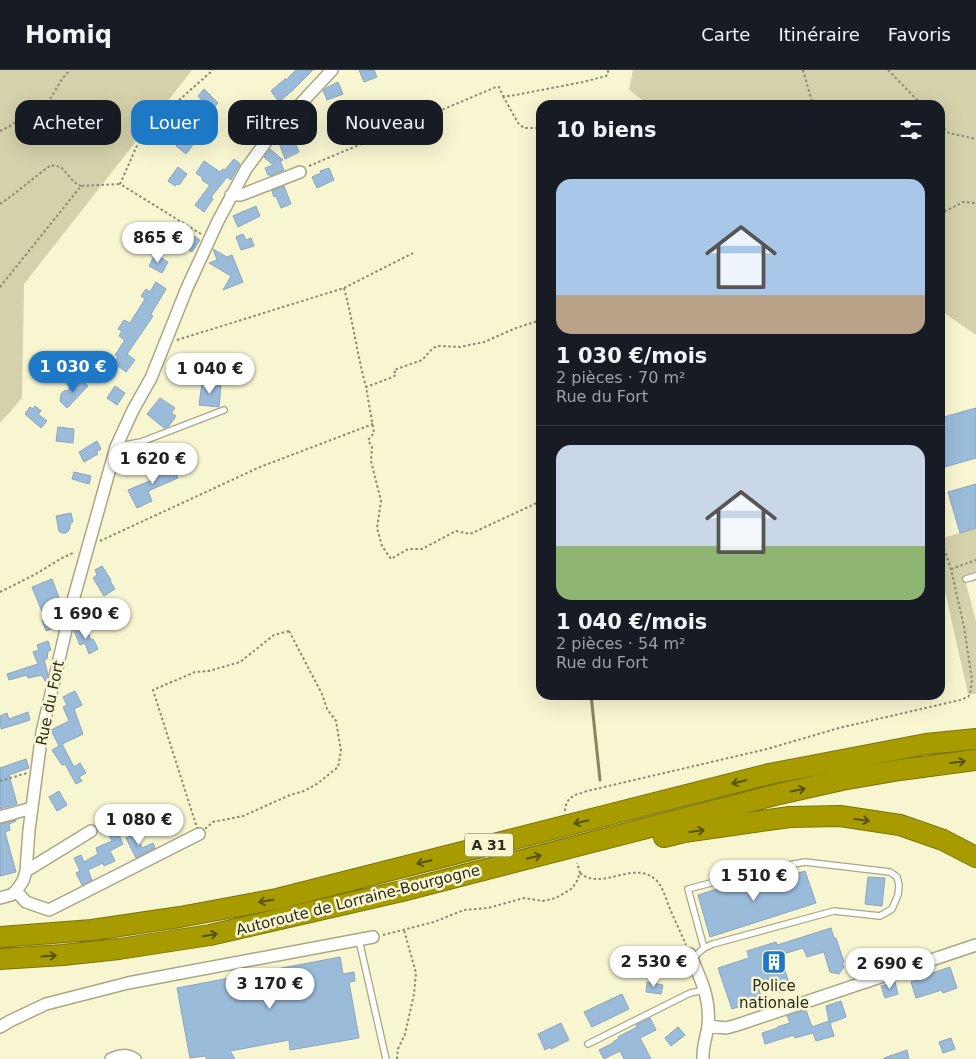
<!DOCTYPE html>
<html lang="fr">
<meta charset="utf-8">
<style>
body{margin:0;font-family:"DejaVu Sans",sans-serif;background:#242831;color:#f1f3f6;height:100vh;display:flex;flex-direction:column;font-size:19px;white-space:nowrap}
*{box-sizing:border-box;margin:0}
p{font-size:16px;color:#9ea1a6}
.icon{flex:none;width:28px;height:28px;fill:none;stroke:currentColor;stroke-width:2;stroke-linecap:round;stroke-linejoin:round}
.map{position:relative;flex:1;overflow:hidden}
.panel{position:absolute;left:536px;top:30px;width:409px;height:600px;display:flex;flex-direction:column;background:#171b24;border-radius:15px;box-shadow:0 5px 20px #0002}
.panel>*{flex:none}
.banner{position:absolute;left:15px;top:30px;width:446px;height:45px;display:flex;gap:10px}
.price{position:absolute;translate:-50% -42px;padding:0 11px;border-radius:18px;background:#fff;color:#222;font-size:16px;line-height:32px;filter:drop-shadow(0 1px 2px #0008)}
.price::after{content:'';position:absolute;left:50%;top:30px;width:15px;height:11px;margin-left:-8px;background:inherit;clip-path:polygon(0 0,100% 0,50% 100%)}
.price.active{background:#1d78c5;color:#fff}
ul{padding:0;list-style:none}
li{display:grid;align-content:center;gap:10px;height:265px;padding:0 20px}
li+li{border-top:1px solid #363941}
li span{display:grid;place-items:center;height:155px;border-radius:15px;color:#555}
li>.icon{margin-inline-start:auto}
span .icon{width:90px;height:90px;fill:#fffc;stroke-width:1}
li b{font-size:21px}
h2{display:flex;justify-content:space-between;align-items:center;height:60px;padding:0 20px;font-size:21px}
.tag{padding:0 18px;border-radius:15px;background:#171b24;box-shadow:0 5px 20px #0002;font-size:18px;line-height:45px}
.tag.active{background:#1d78c5;color:#fff}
header{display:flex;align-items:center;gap:30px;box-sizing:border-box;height:70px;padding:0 25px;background:#171b24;border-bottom:1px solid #363941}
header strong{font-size:24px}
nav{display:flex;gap:28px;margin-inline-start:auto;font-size:18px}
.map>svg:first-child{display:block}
.green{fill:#d4d1ab}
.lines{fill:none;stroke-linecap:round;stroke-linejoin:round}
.stream{stroke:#888564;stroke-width:3}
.building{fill:#9bbbdb;stroke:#8ba4bf}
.lane-casing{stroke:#a9a784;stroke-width:8}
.street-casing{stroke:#a9a784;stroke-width:14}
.highway-casing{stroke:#7c740a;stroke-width:22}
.path{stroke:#8b8a71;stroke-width:2;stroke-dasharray:2.5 2.5;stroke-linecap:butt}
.lane{stroke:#fff;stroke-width:5.5}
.street{stroke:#fff;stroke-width:11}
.highway{stroke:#a79b00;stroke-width:20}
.oneway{stroke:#575213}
.labels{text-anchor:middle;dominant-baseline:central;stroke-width:5;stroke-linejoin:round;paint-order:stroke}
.shield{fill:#f8f6d1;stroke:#696853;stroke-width:1}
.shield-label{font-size:14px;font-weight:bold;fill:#2c2b1d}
.street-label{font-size:15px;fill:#2c2b1d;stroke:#f8f6d1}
.poi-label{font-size:15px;fill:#2c2b1d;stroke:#f8f6d1}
</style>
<header>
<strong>Homiq</strong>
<nav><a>Carte</a><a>Itinéraire</a><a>Favoris</a></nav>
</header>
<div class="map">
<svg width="976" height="989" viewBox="0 0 976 989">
<rect width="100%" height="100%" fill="#f8f6d1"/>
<path class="green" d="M0,0H192L24,214L22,328L0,353Z
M633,0H976V265L940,240V35H649L629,20Z
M976,458V502L964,506L976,551V624H968L940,499V469Z"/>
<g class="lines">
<path class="stream" d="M591,625L600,710"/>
</g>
<path class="building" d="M296,0H313L294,19L279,32L271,21L285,9L286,10Z
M359,0H374L377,7L364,12Z
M338,12L343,24L327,30L323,20L326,18Z
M204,19L218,33L212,40L198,26Z
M252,30L268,46L251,62L236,47Z
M309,42L316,49L306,59L299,52Z
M186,64L196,71L186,84L176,76Z
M292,65L299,82L285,89L278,70Z
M270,79L283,90L280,91L284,100L270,106V104L268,105L265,98L273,95L264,87Z
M234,89L240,94L231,110L227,107L211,127L213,129L204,142L195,135L210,115L203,111L202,109L203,108L196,103L204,91L220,102L223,99L225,100Z
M178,97L187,104L179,115L177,114L175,116L168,111Z
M329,98L334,110L317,118L312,107L321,103L320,101Z
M284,116L291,134L281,138L276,126L274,127L272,121Z
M256,136L260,146L238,157L233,146Z
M171,156L189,167L191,164L200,170L192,182L165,165Z
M153,157L165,165L158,179L144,172Z
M243,164L246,170L251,168L254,176L241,180L236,167Z
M213,179L227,187L232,185L243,212L223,220L231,206L209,193L217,190Z
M155,184L168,192L162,203L149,196Z
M156,212L166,219L151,244L153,246L127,284L135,290L126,302L114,293L118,287L115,285L125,270L119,266L122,261L118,259L124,250L130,253L145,229L141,226L146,219L150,222Z
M83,288L94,297L85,308L74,298Z
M187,290L193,306L174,312L170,296Z
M80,308L88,316L67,338L60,331L61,324L65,320L66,322Z
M202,313L221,315L219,337L199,335Z
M115,316L125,323L117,335L107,328Z
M160,328L175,338L171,343L176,346L169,356L164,358L147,344Z
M35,336L41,341L38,344L47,351L41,358L25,344L30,337L33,339Z
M976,338V388L941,398L940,394V348Z
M58,357L74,359L73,373L56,371Z
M97,371L101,379L96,382L98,384L84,392L79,382Z
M167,393L168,396L172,394L178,408L148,421L152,431L137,438L128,420L157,408L153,398Z
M74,402L91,406L89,414L72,409Z
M976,414V458L960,463L948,422Z
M71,443L73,452H71L69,460L66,463H62L59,461L56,446Z
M102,496L111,510L110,511L115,519L104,526L93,508L97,505L95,500Z
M52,509L63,538L59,556L46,561L42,550L45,549L32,517Z
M85,556L91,570L93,569L98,579L89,584L85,573L80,575L74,561Z
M48,571L51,580L48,581L47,589H44L48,605L46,611H45L42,605L28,608L27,605L9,610L7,604L38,594L33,582L39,580L37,575Z
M75,621L82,635L74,639L83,664L62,674L74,697L80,693L86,703L79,707L82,711L76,714L65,694L62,695L52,680L59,676L51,660L69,651L63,637L67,635L63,627Z
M28,642L30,650L1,659L0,646L7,643L9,649Z
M26,689L29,698L9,705L17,734L0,739V698Z
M59,721L67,735L57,741L49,727Z
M16,750V751L9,754L10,760L5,762L16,802L0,806V754Z
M115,756L123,774L110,781L115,791L104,796L103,793L88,800L92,810L82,815L76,803L80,801L74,788L81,785L84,792L98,784L96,778L112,771L106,760Z
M135,764L142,778L153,773L155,778L136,788L126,768Z
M805,801L816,833L710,867L698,825L755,807L757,816Z
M868,807L885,808L882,836L865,834Z
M831,858L834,868H836L844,892L842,893L844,897L839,904L830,902L824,882L807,887L803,878L780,885L789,913V915L784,921L779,923L778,918L775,919L771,910L757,914L762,929L732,939L718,898L749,888L747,881L776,872L777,875Z
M340,887L343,904L354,902L355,911L349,912L359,968L290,980L289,970L230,981L235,989H207L205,986L190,988L177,918Z
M950,897L957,918L943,923L942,920L916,928L911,912L920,909V907Z
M647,912L663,915L661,924L646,922Z
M895,912L898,924L885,928L881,916Z
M622,924L629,939L592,957L584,942Z
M841,931L846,947L830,953L834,966L816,971L813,963L795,968L794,965L765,974L762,963L778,958L777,957L790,953L787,946L806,940L812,957L829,951L826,936Z
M650,948L656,960L640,968L651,989H624L620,981L604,989L599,980L613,973V972L619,968L618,967L637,957L636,955Z
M561,953L569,970L551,979L550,977L545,980L538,964Z
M678,957L685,965L671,976L665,968Z
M951,968L955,979L943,983L939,972Z
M907,980L909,989H884V988Z"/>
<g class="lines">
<defs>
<path id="lane" d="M118,376L141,372L224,340
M966,509L976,506
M359,870L386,989
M692,889L704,878L713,874L834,841L880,846L892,839L898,825L899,815L897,807L890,802L805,792L756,801L688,819L704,878
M588,974L690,923L705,920"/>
<path id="street" d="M231,125H241L300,102
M0,747L32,738
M26,801L91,761
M16,821L26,832L49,840L199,764
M0,828L11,825L16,821L23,811L26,801L29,760L42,662L72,534L116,377L133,340L151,308L187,218L218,151L246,99L268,69L332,0
M690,884C700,908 711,928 708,955C707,966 702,977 703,989
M708,956L726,958L737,955L976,875
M0,957L10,951L46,934L128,913L373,867
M111,989C120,985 126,984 135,989"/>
<path id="highway" d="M664,767L684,762L790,747L840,746L900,755L943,770L976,787
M0,867L92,860L180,847L277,829L769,704L926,674L976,669
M0,889L63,885L119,879L210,865L402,821L775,725L842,710L900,700L976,690"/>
</defs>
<use href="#lane" class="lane-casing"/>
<use href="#street" class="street-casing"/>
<use href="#highway" class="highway-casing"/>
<path class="path" d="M803,0L813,35
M888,0L922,35
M503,26L518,53L524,58H541
M940,55L949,63L976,69
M0,61L10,56L49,31L62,9L70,0
M309,96L496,17H499L503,26H510L583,12L606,6L608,4V0
M0,134C18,122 33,108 51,95L61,97L74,112L81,116
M940,144L963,132L976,133
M201,164L120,114L143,62L213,0
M0,217L81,116L120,114
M344,218C353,251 357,284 366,317
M541,250L516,258L484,272L460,277L438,276L433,278L422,290L394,300L396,305L393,307L366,317L374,363L368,370L372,377L371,391L381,431L377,458L382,476L391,489L408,479H422L456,461L470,464L541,431
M177,270L344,218L413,183
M541,327V329
M100,471L260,397L373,354
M951,499L976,490
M0,522L34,505L62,488L75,482
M289,561L322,624L327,639L336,651L341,681L338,697L317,714L304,721L290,725L243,746L213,752L199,764L153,620L195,602L209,601L240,592L274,565Z
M0,711L27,703
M565,741C566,726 575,725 587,721L767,679L839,658L960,630L968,627L970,624L972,610L964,557L951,499L940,467
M580,803C602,822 635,788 657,811C664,819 666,830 670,839C675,851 681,863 686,875
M383,865L434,852L464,840L488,838L524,828L543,831L556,828L571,819L576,813L580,803L577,793
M397,989L398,979L405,964L414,924L416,903L404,860"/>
<use href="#lane" class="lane"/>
<use href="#street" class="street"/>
<use href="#highway" class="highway"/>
</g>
<defs><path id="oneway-shaft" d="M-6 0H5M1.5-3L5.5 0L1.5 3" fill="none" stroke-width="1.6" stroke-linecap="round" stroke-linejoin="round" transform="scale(1.25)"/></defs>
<g class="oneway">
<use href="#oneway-shaft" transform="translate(958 692) rotate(-7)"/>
<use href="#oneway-shaft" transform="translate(739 712) rotate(166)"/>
<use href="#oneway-shaft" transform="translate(798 720) rotate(-12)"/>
<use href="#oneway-shaft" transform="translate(862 750) rotate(8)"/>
<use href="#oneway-shaft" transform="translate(581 752) rotate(166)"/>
<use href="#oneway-shaft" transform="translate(697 761) rotate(-8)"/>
<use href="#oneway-shaft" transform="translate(534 787) rotate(-14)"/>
<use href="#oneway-shaft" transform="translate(424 792) rotate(166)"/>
<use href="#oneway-shaft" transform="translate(266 831) rotate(170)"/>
<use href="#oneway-shaft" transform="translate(210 865) rotate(-10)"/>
<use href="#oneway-shaft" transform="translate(49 886) rotate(-4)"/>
</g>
<defs>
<symbol id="building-square" viewBox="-11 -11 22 22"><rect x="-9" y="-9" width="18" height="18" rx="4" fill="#1d78c5" stroke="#f8f6d1"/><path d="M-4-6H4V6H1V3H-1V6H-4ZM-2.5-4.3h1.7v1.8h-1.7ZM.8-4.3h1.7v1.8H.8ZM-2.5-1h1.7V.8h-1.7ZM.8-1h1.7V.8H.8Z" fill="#fff"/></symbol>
</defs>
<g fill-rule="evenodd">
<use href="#building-square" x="760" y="878" width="28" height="28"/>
</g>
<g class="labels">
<rect class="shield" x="465" y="763.5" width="48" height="23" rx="4"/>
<g class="shield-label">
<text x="489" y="775">A 31</text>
</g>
<g class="street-label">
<text transform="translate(50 633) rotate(-78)">Rue du Fort</text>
<text transform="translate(358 830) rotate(-14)">Autoroute de Lorraine-Bourgogne</text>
</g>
<g class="poi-label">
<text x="774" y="916">Police<tspan x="774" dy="17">nationale</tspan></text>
</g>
</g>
</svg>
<b class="price" style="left:158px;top:194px">865 €</b>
<b class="price active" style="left:73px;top:323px">1 030 €</b>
<b class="price" style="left:210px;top:325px">1 040 €</b>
<b class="price" style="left:153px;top:415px">1 620 €</b>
<b class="price" style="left:86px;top:570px">1 690 €</b>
<b class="price" style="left:139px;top:776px">1 080 €</b>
<b class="price" style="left:754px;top:832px">1 510 €</b>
<b class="price" style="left:654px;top:918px">2 530 €</b>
<b class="price" style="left:890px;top:920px">2 690 €</b>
<b class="price" style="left:270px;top:940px">3 170 €</b>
<div class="banner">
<a class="tag">Acheter</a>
<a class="tag active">Louer</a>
<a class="tag">Filtres</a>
<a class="tag">Nouveau</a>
</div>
<section class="panel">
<h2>10 biens<svg class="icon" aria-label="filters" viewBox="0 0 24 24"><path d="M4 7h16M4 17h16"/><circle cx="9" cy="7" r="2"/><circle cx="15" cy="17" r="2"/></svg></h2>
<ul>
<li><span style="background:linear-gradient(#a9c7e8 75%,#b9a48a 0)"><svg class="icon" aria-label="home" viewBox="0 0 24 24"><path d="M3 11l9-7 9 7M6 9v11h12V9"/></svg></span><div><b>1 030 €/mois</b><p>2 pièces · 70 m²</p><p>Rue du Fort</p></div></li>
<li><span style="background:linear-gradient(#c9d6e8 65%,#8fb573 0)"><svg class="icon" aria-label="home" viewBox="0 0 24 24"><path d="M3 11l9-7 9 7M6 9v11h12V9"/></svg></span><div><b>1 040 €/mois</b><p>2 pièces · 54 m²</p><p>Rue du Fort</p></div></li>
</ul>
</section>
</div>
